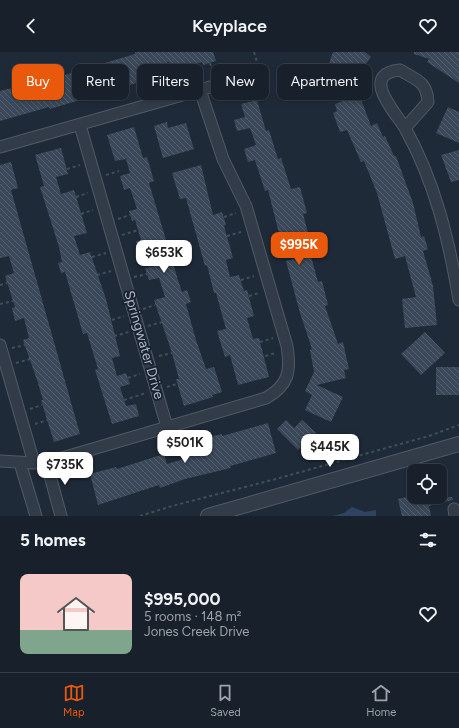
<!DOCTYPE html>
<meta charset="utf-8">
<style>
body{margin:0;font-family:Figtree,sans-serif;background:#202833;color:#f1f3f6;height:100vh;display:flex;flex-direction:column;font-size:15px;white-space:nowrap}
*{box-sizing:border-box;margin:0}
p{font-size:13px;color:#9ea3a9}
.icon{flex:none;width:22px;height:22px;fill:none;stroke:currentColor;stroke-width:2;stroke-linecap:round;stroke-linejoin:round}
.map{position:relative;height:464px;overflow:hidden}
.side{display:flex;flex-direction:column;background:#17202b;flex:1}
.side>*{flex:none}
.top-card{position:absolute;left:12px;top:12px;width:435px;height:36px;display:flex;gap:8px}
.tools{position:absolute;left:407px;top:412px;display:grid;gap:8px}
.tools a{display:grid;place-items:center;width:40px;height:40px;border-radius:8px;background:#17202b;box-shadow:0 2px 6px #0003,0 0 0 1px #363e47;font-size:20px}
.price{position:absolute;translate:-50% -34px;padding:0 9px;border-radius:8px;background:#fff;color:#222;font-size:13px;line-height:26px;filter:drop-shadow(0 1px 2px #0008)}
.price::after{content:'';position:absolute;left:50%;top:24px;width:12px;height:9px;margin-left:-6px;background:inherit;clip-path:polygon(0 0,100% 0,50% 100%)}
.price.selected{background:#ea580c;color:#fff}
ul{padding:0;list-style:none}
li{display:flex;align-items:center;gap:12px;height:100px;padding:0 20px}
li span{display:grid;place-items:center;flex:none;width:112px;height:80px;border-radius:8px;color:#555}
li>.icon{margin-inline-start:auto}
span .icon{width:48px;height:48px;fill:#fffc;stroke-width:1}
li b{font-size:17px}
h2{display:flex;justify-content:space-between;align-items:center;height:48px;padding:0 20px;font-size:17px}
.pill{padding:0 14px;border-radius:8px;background:#17202b;box-shadow:0 2px 6px #0003,0 0 0 1px #363e47;font-size:14px;line-height:36px}
.pill.selected{background:#ea580c;color:#fff}
header{display:flex;justify-content:space-between;align-items:center;height:52px;padding:0 20px;background:#17202b;font-size:18px;font-weight:600}
.tab-bar{display:flex;justify-content:space-around;align-items:center;height:56px;border-top:1px solid #363e47;background:#17202b;font-size:11px;color:#9ea3a9}
.tab-bar a{display:grid;justify-items:center;gap:2px}
.tab-bar .selected{color:#ea580c}
.map>svg:first-child{display:block}
.water{fill:#2f4460}
.building{fill:url(#building-back-hatch)}
.lines{fill:none;stroke-linecap:round;stroke-linejoin:round}
.minor-casing{stroke:#505a67;stroke-width:13}
.tertiary-casing{stroke:#505a67;stroke-width:16}
.path{stroke:#3b5355;stroke-width:2;stroke-dasharray:3 3;stroke-linecap:butt}
.minor{stroke:#323c49;stroke-width:11}
.tertiary{stroke:#323c49;stroke-width:14}
.labels{text-anchor:middle;dominant-baseline:central;stroke-width:3.5;stroke-linejoin:round;paint-order:stroke}
.street-label{font-size:14px;fill:#adb7c6;stroke:#18212e}
</style>
<header><svg class="icon" aria-label="back" viewBox="0 0 24 24"><path d="M15 5l-7 7 7 7"/></svg>Keyplace<svg class="icon" aria-label="heart" viewBox="0 0 24 24"><path d="M12 20l-8-8c-3-5 5-10 8-4 3-6 11-1 8 4z"/></svg></header>
<div class="map">
<svg width="459" height="464" viewBox="0 0 459 464">
<defs>
<pattern id="building-back-hatch" width="6" height="6" patternUnits="userSpaceOnUse"><rect width="6" height="6" fill="#3a4859"/><path d="M-1 5l2 2M0 0l6 6M5-1l2 2" fill="none" stroke="#54606f"/></pattern>
</defs>
<rect width="100%" height="100%" fill="#1f2a39"/>
<path class="water" d="M352,455L365,460L376,458V464H333L344,461Z"/>
<path class="building" d="M135,0H213L216,9L203,13L202,10L171,20L169,10L152,15L155,28L144,31L143,29L50,57L49,55L0,69V39L68,22L135,2Z
M333,0H365L371,5L363,16L356,34L371,74L377,71L383,85L385,84L394,104H396L413,151L421,185L424,184L428,197L423,199L433,234L437,273L405,276L402,247L416,245L405,204L395,207L377,141L364,109L361,110L347,78L340,80L333,61L337,59L335,52L356,44L322,32Z
M414,0H459V31L427,10L429,7L414,2Z
M257,48L266,79L269,78L278,107L281,106L291,137L300,135L307,161L303,162L311,192L308,193L318,230L322,229L328,253L325,254L338,292L343,290L349,317L344,318L346,326L317,333L343,345L331,370L305,358L312,343L305,339L314,320L310,298L312,297L300,261L286,209L301,205L297,189L282,193L268,138L265,139L255,108L248,110L244,97L256,93L250,76L237,79L234,68L245,65L241,52Z
M448,55L459,60V91L436,81Z
M167,70L168,76L186,71L194,97L163,106L154,74Z
M134,75L143,106L147,105L154,129L149,131L178,228L182,240L187,238L191,250L186,252L196,288L206,317L214,315L222,340L212,343L213,345L184,354L176,327H179L172,301L154,248L165,245L159,226L149,228L145,216L155,214L151,196L139,200L136,189L141,188L135,168L132,169L129,159L137,157L130,136L124,138L120,124L130,121L126,107L115,109L107,83Z
M61,96L68,122L56,125L61,142L74,138L87,181L74,184L80,203L90,200L106,247L120,304L112,306L117,324L126,321L130,332L120,335L126,354L136,352L139,364L112,372L95,318L98,317L87,281L83,282L65,220L61,221L58,211L62,210L59,195L40,135L44,134L35,103Z
M459,98V128L451,130L441,103Z
M11,110L18,136L11,138L80,382L54,390L41,348H43L37,328L23,288L29,286L24,266L15,269L12,256L15,255L5,224L14,221L9,204L0,206V113Z
M201,113L213,163L222,160L226,173L224,174L233,206L226,208L230,225L239,223L244,239L247,238L254,264L247,266L253,287L259,286L269,325L238,333L230,303L225,305L217,279L226,277L216,241H214L207,213L205,214L186,146L180,147L172,121Z
M425,280L445,301L421,323L401,302Z
M436,315H459V343H436Z
M286,368L294,376L302,368L316,381L298,398L277,377Z
M268,371L276,401L230,414L231,416L185,427L160,436L159,433L98,453L90,422L116,415L117,417L164,402L167,412L184,407L181,395L210,388L209,385L222,382V384Z
M414,443V445H452L453,448L429,454L431,464H402L398,447Z"/>
<g class="lines">
<defs>
<path id="minor" d="M400,18C416,28 427,29 428,50L405,76C395,60 359,22 400,18Z
M200,38L260,20
M80,73L167,375
M405,76C435,130 449,188 459,248
M0,95L200,38L223,107L246,154L287,294C291,319 289,333 266,346L62,406L34,411L0,409
M0,293L34,411
M46,409L61,464
M20,411L36,464
M454,457L455,464"/>
<path id="tertiary" d="M208,464L459,392"/>
</defs>
<use href="#minor" class="minor-casing"/>
<use href="#tertiary" class="tertiary-casing"/>
<path class="path" d="M254,0L257,10
M210,11L214,23
M67,117L80,113
M106,123L119,119
M76,145L88,141
M81,162L93,158
M224,165L236,161
M118,167L130,163
M122,183L138,178
M227,184L241,180
M92,205L106,201
M97,223L111,219
M134,225L147,222
M241,228L254,224
M0,233L7,231
M249,244L259,241
M0,252L13,249
M143,257L155,253
M112,268L124,264
M148,274L162,270
M114,284L129,280
M260,290L273,286
M12,296L25,293
M159,304L172,301
M248,309L276,301
M16,311L30,307
M128,326L140,322
M167,335L177,332
M124,348L146,341
M30,357L42,353
M35,372L48,368
M140,464L172,454L276,427L429,384L459,373"/>
<use href="#minor" class="minor"/>
<use href="#tertiary" class="tertiary"/>
</g>
<g class="labels">
<g class="street-label">
<text transform="translate(144 293) rotate(74)">Springwater Drive</text>
</g>
</g>
</svg>
<div class="tools">
<a><svg class="icon" aria-label="locate" viewBox="0 0 24 24"><circle cx="12" cy="12" r="6"/><path d="M12 2v4M12 18v4M2 12h4M18 12h4"/></svg></a>
</div>
<b class="price selected" style="left:299px;top:214px">$995K</b>
<b class="price" style="left:164px;top:222px">$653K</b>
<b class="price" style="left:185px;top:412px">$501K</b>
<b class="price" style="left:330px;top:416px">$445K</b>
<b class="price" style="left:65px;top:434px">$735K</b>
<div class="top-card">
<a class="pill selected">Buy</a>
<a class="pill">Rent</a>
<a class="pill">Filters</a>
<a class="pill">New</a>
<a class="pill">Apartment</a>
</div>
</div>
<section class="side">
<h2>5 homes<svg class="icon" aria-label="filters" viewBox="0 0 24 24"><path d="M4 7h16M4 17h16"/><circle cx="9" cy="7" r="2"/><circle cx="15" cy="17" r="2"/></svg></h2>
<ul>
<li><span style="background:linear-gradient(#f6c9c9 70%,#7fa58c 0)"><svg class="icon" aria-label="home" viewBox="0 0 24 24"><path d="M3 11l9-7 9 7M6 9v11h12V9"/></svg></span><div><b>$995,000</b><p>5 rooms · 148 m²</p><p>Jones Creek Drive</p></div><svg class="icon" aria-label="heart" viewBox="0 0 24 24"><path d="M12 20l-8-8c-3-5 5-10 8-4 3-6 11-1 8 4z"/></svg></li>
</ul>
</section>
<nav class="tab-bar">
<a class="selected"><svg class="icon" aria-label="map" viewBox="0 0 24 24"><path d="M3 6l6-2 6 2 6-2v14l-6 2-6-2-6 2zM9 4v14M15 6v14"/></svg>Map</a>
<a><svg class="icon" aria-label="saved" viewBox="0 0 24 24"><path d="M7 4h10v16l-5-4-5 4z"/></svg>Saved</a>
<a><svg class="icon" aria-label="home" viewBox="0 0 24 24"><path d="M3 11l9-7 9 7M6 9v11h12V9"/></svg>Home</a>
</nav>
